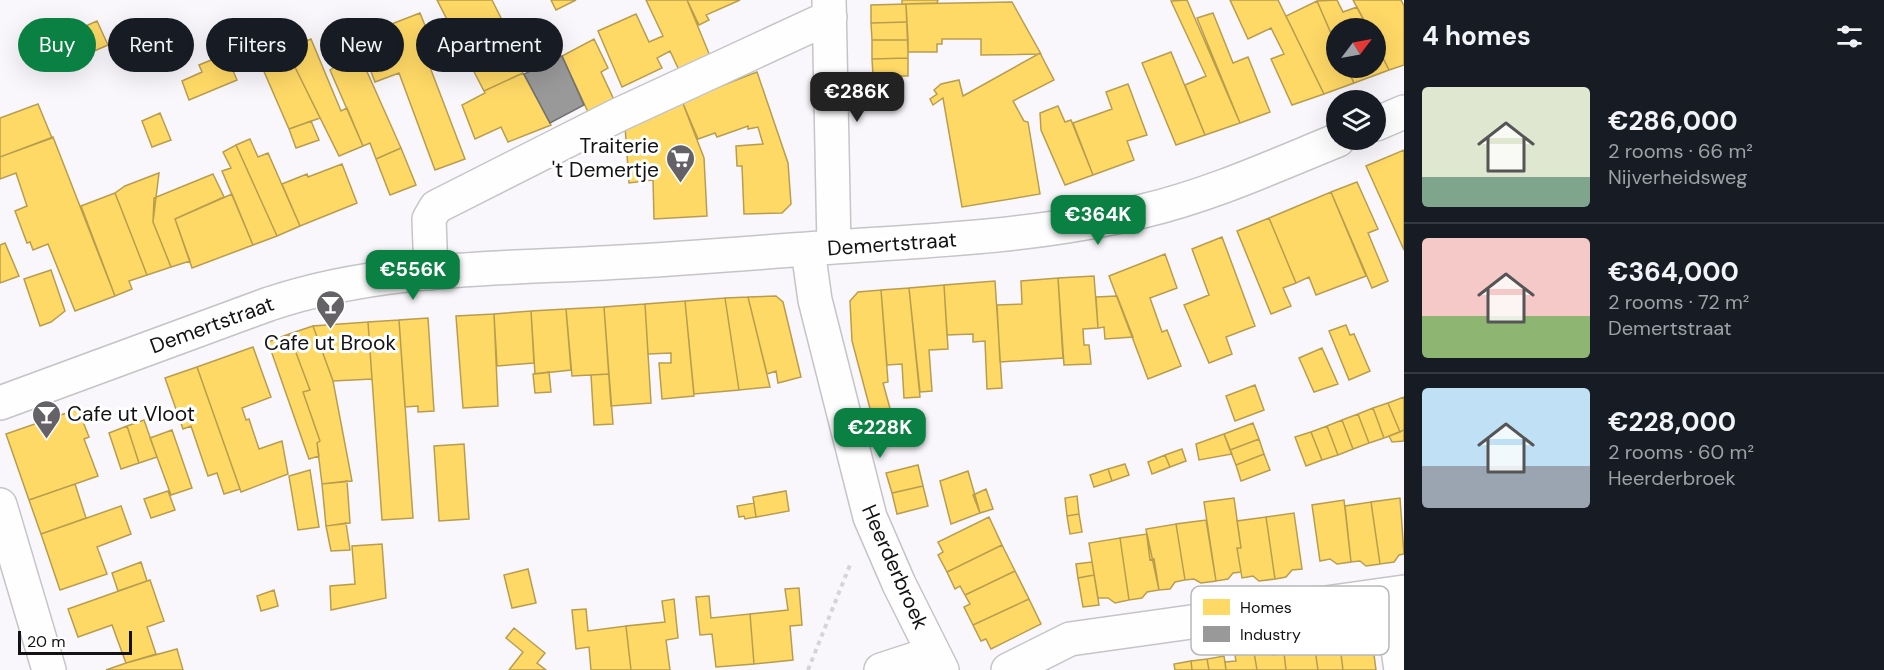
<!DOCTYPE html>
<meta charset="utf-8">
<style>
body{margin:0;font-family:"DM Sans",sans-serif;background:#242831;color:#f1f3f6;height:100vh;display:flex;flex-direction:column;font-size:22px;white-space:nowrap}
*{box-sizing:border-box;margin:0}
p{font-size:20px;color:#9ea1a6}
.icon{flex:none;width:33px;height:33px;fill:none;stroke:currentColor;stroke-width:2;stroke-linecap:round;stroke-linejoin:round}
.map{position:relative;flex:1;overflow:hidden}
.side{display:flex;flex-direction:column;background:#171b24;width:480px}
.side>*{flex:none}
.guide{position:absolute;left:18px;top:18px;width:570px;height:54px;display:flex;gap:12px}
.needle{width:39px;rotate:58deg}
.buttons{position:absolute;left:1326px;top:18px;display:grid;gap:12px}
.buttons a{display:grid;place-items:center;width:60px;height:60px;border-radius:50%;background:#171b24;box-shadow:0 6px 24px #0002;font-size:30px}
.scale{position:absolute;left:18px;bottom:15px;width:114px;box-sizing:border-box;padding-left:6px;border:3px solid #141215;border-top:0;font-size:16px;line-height:21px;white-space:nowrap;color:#141215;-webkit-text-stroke:4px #fff;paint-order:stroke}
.price{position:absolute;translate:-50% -51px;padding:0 14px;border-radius:12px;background:#0b8043;color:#fff;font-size:20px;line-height:39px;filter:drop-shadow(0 2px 3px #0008)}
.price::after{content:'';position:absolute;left:50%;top:36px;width:18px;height:14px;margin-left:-9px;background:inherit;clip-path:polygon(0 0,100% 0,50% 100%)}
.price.selected{background:#222;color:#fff}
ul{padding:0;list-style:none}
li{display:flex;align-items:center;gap:18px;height:150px;padding:0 18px}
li+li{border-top:2px solid #363941}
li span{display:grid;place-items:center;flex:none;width:168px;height:120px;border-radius:6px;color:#555}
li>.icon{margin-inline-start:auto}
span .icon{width:72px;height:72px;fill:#fffc;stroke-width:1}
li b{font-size:26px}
h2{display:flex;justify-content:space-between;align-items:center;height:72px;padding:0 18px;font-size:26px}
.pill{padding:0 21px;border-radius:27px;background:#171b24;box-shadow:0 6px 24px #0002;font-size:21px;line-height:54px}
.pill.selected{background:#0b8043;color:#fff}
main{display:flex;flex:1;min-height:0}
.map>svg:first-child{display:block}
.homes{fill:#ffd966;stroke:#b89d4e;stroke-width:1.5}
.industry{fill:#999;stroke:#717071;stroke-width:1.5}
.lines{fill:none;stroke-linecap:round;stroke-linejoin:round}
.minor-casing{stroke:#c5c4c7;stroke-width:36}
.path{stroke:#d5d5d6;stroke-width:4;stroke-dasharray:4.5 4.5;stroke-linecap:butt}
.minor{stroke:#fefefe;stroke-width:33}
.labels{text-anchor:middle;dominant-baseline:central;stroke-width:6;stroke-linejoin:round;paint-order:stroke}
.poi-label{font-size:21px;fill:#141215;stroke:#fff;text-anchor:end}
.street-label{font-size:21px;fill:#141215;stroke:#fff}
.key{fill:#fff;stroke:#b8b8b9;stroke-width:1.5}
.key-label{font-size:16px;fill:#141215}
</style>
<main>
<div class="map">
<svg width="1404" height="670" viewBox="0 0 1404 670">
<rect width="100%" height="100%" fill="#f9f7fb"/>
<path class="homes" d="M437,0H492L505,26L499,29L523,73L484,91Z
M551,0H576L556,10Z
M646,0H687L710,56L679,70L670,51L657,58L662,68L622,87L598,31L636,14L649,42L663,36Z
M687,0H740L706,15L709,20L699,25Z
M902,0H938L937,3L906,4H902Z
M1187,0L1240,123L1205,135L1185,85L1206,76L1171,1Z
M1230,0H1278L1324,94L1292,105L1271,59L1284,54L1271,28L1248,39Z
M1337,0L1343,12L1357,7L1368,28H1336V45L1317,1Z
M1353,0H1401L1404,6V65L1389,70L1376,44V28H1368Z
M1317,1L1336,45V68H1347L1354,83L1324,94L1286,16Z
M1012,2L1041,54L981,55V39H942V44H937V52H908L906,4Z
M906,4L907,22L871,23V5Z
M420,13L438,58L428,62L465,159L435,170L399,73L375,82L358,37Z
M1213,13L1233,63L1248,57L1270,112L1240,123L1197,18Z
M97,21L108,45L85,55L80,44L75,46L70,33Z
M907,22L908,40H872L871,23Z
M311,39L341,111L347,108L363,146L339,156L286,49Z
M594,39L608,68L601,72L615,102L589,114L562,56Z
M872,40H908V58L872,59Z
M348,41L355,58L360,56L401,148L376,159L370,143L363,146L330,70L333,68L326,53Z
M1376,44L1389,70L1354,83L1347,68H1376Z
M1171,52L1205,135L1176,145L1142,63Z
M1040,53L1054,80L1013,101L1024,121L1028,122L1040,194L962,207L943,98L933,105L930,99L937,94L934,90L941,84L959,80L963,96Z
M226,54L237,80L189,100L182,81L202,72L199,65Z
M290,57L320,118L289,129L262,67Z
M908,58V76H873L872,59Z
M757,72L788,163L791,204L782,213L744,214L742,166H737L736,146L763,144L758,127L748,129V126L717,137L715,133L698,139L682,101Z
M523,73L551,125L508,142L501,127L475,139L462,105L485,93L484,91Z
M1128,84L1147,135L1127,141L1134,160L1093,175L1073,123L1112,109L1106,92Z
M682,101L704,158L707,216L654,219L653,180L629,183L625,126Z
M38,104L52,138L0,157V118Z
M1058,106L1065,122L1071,120L1093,175L1065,185L1041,130L1040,113Z
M160,113L171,140L152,147L142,121Z
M311,121L319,140L296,148L289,129Z
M53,137L115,296L75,311L48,244L33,250L30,242L27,243L15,211L27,206L16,173L0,179V157Z
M250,139L258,157L268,153L300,226L277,236L236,145Z
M236,145L277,236L253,245L222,171L231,168L223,152Z
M401,148L416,185L390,195L376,159Z
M1404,150V250L1366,166Z
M342,164L357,203L300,226L282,184L307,174L308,177Z
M159,173L153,222L171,267L147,275L115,193L125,186Z
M213,174L224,197L175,219L190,261L171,267L153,222L154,198Z
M1357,182L1378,229L1368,233L1388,281L1372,288L1331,192Z
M1331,192L1366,276L1316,295L1309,277L1296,283L1269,218Z
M115,193L147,275L129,281L132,289L115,296L81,206Z
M232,194L253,245L192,268L175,219Z
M1269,218L1296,283L1283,288L1291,306L1271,314L1237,231Z
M1222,237L1255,326L1226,337L1232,354L1209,363L1184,305L1209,295L1192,249Z
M5,243L19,276L0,283V245Z
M1165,254L1177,288L1150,298L1162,332L1167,330L1181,366L1148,379L1109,276Z
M51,270L65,311L51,322L40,326L24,279Z
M1094,276L1098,328L1083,329L1084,345H1089L1091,364L1064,365L1058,278Z
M1058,278L1063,358L1000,362L997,305L1022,304L1021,281Z
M995,281L1002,388L987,389L985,341L973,342V334L947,335L944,285Z
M944,285L948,349L929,350L932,391L920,392L909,288Z
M909,288L920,397L904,398L902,364L887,365L881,290Z
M881,290L888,382L883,383L891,412L872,416L852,341L850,301L858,292Z
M776,296L783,302L801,377L778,383L776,371L767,374L748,297Z
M1117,296L1133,337L1105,339L1104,327L1098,328L1096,297Z
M748,297L770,387L739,390L725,298Z
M725,298L739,390L694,394L685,301Z
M685,301L694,396L662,399L659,363H671V353L648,354L645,304Z
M645,304L651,403L611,406L604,307Z
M604,307L609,374L572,376L566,309Z
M566,309L571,370L535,374L531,311Z
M531,311L534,363L497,366L494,314Z
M494,314L498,406L463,408L456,316Z
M428,318L434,411L418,412V406L405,407L399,320Z
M399,320L413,518L382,520L368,322Z
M368,322L372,379L333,381L313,326Z
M1346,325L1350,335L1354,334L1370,371L1349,380L1329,331Z
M313,326L333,381L352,481L322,484L317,443L320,441L303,392L310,390L289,334Z
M289,334L310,390L303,392L320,441L317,443L319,456L309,459L268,342Z
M253,347L271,397L242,408L246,420L249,419L259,449L282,441L288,474L241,492L197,367Z
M1322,348L1338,384L1314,392L1299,358Z
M197,367L240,489L224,494L217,473L208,476L191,426L183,429L165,378Z
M549,372L551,392L535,393L533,374Z
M609,374L613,424L594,425L591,375Z
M1255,385L1264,410L1235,421L1226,396Z
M1404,397V430L1400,432L1388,403Z
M1388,403L1400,432L1384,438L1373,408Z
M1373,408L1384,438L1369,443L1358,414Z
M78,409L89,437L84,439L98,476L29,500L6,434Z
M1358,414L1369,443L1353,449L1342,420Z
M144,420L157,457L139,463L127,426Z
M1342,420L1353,449L1338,455L1327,426Z
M1253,423L1259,439L1230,450L1224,434Z
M127,426L139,463L121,469L109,433Z
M1327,426L1338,455L1322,460L1311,432Z
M172,430L192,488L171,495L150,438Z
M1404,430V441L1392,442L1389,436Z
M1311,432L1322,460L1306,466L1295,437Z
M1224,434L1232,454L1199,460L1196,444Z
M1259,439L1264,454L1236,465L1230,450Z
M464,444L469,519L439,521L434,446Z
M1182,449L1186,461L1170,467L1165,455Z
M1264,454L1270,470L1241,481L1236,465Z
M1165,455L1170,467L1152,474L1148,462Z
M1125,464L1129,475L1112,481L1108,469Z
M918,465L923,486L892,493L886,473Z
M1108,469L1112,481L1094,487L1090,475Z
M310,470L319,527L298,530L289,476Z
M968,471L980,513L951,524L940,481Z
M347,481L350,523L326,526L322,484Z
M75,484L86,518L41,534L29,500Z
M923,486L928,506L897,514L892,493Z
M986,489L993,509L980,513L973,495Z
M168,491L175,510L151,518L144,499Z
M786,491L789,511L756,517L753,497Z
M1077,496L1079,514L1067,516L1065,498Z
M1234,498L1241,548H1237L1241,572L1233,573L1228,579L1216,581L1204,502Z
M1400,498L1404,554L1399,555L1394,562L1380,564L1371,502Z
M1344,500L1351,562L1337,564L1330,559L1320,561L1312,505Z
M1371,502L1380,564L1366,566L1360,561L1351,562L1345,506Z
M754,503L756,517L745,519L744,516L739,517L737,506Z
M121,506L131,534L97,547L107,574L60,590L41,534Z
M1294,513L1302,569L1292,570L1286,577L1275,579L1266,517Z
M1079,514L1082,532L1070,534L1067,516Z
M989,517L1002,545L947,572L938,555L943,552L938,542Z
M1266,517L1275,579L1259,581L1253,576L1242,578L1237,548H1241L1237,521Z
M1206,520L1216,581L1201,583L1194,579L1185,580L1176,524Z
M346,523L350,550L331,551L326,526Z
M1176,524L1185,580L1175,582L1170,589L1159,590L1154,559L1150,560L1146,529Z
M1147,534L1159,590L1147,592L1142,598L1129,600L1120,538Z
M1120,538L1129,600L1115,603L1108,598H1098L1089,543Z
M382,544L386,598L331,610L330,586L355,584L352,546Z
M1002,545L1015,571L965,595L960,586L955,589L947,572Z
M141,562L147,581L118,591L112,573Z
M1092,562L1094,575L1078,578L1076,564Z
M528,569L536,603L512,608L504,575Z
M1015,571L1029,599L973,625L964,607L970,604L965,595Z
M1094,575L1099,605L1083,607L1078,578Z
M150,580L164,621L147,627L156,654L126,663L112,625L78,637L68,609Z
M799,588L802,625L790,626L793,660L754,664L750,614L788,610L785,589Z
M274,590L278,606L261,611L257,596Z
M709,596L711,618L750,614L754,664L716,667L712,634L700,635L696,597Z
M674,599L678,638L666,640L670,670H631L626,626L665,622L662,601Z
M1029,599L1041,624L991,649L986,639L981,641L973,625Z
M586,609L588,631L626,626L631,670H591L589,647L576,649L572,610Z
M514,628L545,653L537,663L546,670H509L523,652L506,638Z
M1331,641V647L1340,646L1343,670H1318L1314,643Z
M1360,642L1361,648L1373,647L1376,670H1343L1340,646Z
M1314,643L1318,670H1286L1284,653L1294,652L1293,646Z
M177,649L183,670H106L126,663Z
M1273,649V655L1284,653L1286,670H1257L1254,652Z
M1254,652L1257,670H1226L1225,662L1236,661L1235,655Z
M1224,656L1226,670H1209L1207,659Z
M1207,659L1209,670H1192L1191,661Z
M1191,661L1192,670H1175L1174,664Z"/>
<path class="industry" d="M562,56L584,105L550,123L524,74Z"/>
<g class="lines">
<defs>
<path id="minor" d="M829,0L834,247
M1376,124L1404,112
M808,250L815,300L870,517L899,584L942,670
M431,273L429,219L436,207L618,115L830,17
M0,403L269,304C381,266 504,269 621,262C692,258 763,252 834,247C938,240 1041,236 1143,211C1211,195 1274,166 1338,140
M0,505L49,670
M1390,595L1401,670
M881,670L933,653
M1008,670L1070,639L1404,592"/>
</defs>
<use href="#minor" class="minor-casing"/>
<path class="path" d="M808,670L850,565"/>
<use href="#minor" class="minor"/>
</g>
<defs>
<symbol id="supermarket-pin" viewBox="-11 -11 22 30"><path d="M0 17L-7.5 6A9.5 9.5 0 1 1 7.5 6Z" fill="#646266" stroke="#fff"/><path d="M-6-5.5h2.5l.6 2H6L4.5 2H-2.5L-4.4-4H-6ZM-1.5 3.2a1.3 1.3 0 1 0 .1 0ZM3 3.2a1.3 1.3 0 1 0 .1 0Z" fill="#fff"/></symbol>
<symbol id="bar-pin" viewBox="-11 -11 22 30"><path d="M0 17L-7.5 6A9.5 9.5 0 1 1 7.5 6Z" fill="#646266" stroke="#fff"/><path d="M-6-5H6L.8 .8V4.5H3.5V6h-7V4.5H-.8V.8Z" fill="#fff"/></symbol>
</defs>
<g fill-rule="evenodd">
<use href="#supermarket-pin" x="664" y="142" width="33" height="45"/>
<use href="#bar-pin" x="314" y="288" width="33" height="45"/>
<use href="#bar-pin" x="30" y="398" width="33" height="45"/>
</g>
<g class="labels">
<g class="poi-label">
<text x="659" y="146">Traiterie<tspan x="659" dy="24">'t Demertje</tspan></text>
<text x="330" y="343" text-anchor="middle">Cafe ut Brook</text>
<text x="67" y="414" text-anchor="start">Cafe ut Vloot</text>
</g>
<g class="street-label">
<text transform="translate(892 244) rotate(-4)">Demertstraat</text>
<text transform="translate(212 325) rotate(-20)">Demertstraat</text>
<text transform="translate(895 567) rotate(66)">Heerderbroek</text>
</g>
</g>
<rect x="1191" y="586" width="198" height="69" rx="9" class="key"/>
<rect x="1203" y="599" width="27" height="16" fill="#ffd966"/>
<rect x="1203" y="626" width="27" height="16" fill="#999"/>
<g class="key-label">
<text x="1240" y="613">Homes</text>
<text x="1240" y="640">Industry</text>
</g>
</svg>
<div class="buttons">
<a><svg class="needle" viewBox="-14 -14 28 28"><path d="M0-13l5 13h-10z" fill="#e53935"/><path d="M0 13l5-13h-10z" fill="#9ea1a6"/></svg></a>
<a><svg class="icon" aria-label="layers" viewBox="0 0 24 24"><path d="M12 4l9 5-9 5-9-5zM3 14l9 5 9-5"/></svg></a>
</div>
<div class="scale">20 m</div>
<b class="price selected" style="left:857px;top:123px">€286K</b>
<b class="price" style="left:1098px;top:246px">€364K</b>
<b class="price" style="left:413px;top:301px">€556K</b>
<b class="price" style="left:880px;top:459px">€228K</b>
<div class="guide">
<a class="pill selected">Buy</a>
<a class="pill">Rent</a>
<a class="pill">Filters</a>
<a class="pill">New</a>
<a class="pill">Apartment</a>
</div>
</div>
<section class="side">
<h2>4 homes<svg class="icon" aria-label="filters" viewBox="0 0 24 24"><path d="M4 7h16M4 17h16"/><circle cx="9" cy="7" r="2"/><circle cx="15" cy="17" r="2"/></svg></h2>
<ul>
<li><span style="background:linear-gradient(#dfe7d0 75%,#7fa58c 0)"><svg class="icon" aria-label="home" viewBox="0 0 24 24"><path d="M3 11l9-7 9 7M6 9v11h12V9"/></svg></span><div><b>€286,000</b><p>2 rooms · 66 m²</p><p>Nijverheidsweg</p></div></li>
<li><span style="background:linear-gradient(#f6c9c9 65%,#8fb573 0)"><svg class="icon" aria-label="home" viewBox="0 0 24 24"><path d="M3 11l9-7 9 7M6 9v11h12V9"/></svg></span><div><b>€364,000</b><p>2 rooms · 72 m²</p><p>Demertstraat</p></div></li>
<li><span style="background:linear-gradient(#bfe0f5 65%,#9aa5b1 0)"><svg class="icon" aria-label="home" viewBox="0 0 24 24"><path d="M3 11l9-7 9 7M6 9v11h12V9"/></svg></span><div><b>€228,000</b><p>2 rooms · 60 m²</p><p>Heerderbroek</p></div></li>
</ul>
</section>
</main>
